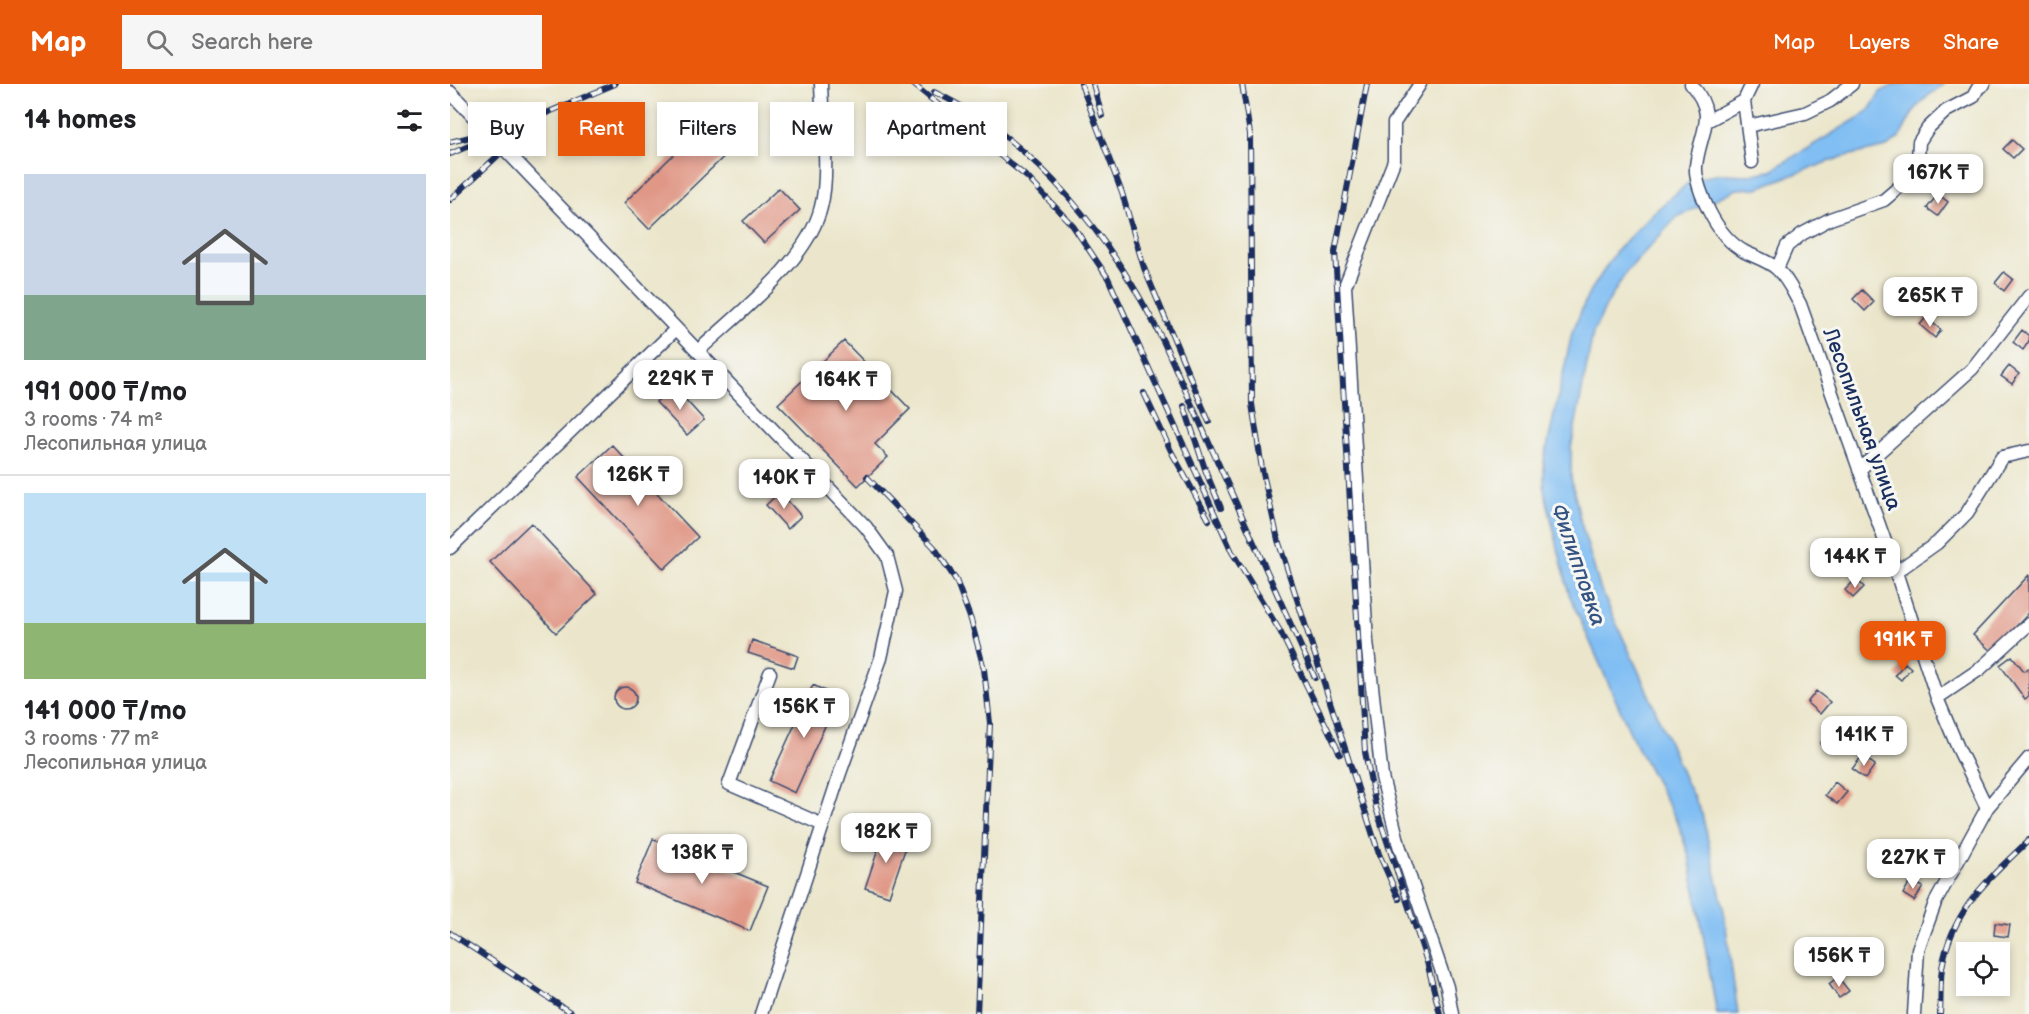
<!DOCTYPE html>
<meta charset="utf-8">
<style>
body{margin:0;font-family:"Balsamiq Sans",sans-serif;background:#f6f6f6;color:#202124;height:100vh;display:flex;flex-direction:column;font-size:22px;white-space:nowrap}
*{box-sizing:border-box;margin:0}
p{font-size:20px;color:#757577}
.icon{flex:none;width:33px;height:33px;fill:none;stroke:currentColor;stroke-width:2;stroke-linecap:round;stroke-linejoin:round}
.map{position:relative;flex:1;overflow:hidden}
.side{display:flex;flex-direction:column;background:#fff;width:450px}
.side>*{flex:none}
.hud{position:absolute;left:18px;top:18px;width:570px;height:54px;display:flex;gap:12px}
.controls{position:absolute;left:1506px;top:858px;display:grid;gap:12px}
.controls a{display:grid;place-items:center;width:54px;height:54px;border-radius:0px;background:#fff;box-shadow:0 3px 9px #0003;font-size:30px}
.price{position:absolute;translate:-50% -51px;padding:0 14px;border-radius:12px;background:#fff;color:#222;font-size:20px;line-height:39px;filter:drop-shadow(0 2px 3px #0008)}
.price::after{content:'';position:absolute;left:50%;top:36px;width:18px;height:14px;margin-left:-9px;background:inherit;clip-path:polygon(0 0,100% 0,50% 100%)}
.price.on{background:#ea580c;color:#fff}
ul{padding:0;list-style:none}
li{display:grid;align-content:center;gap:12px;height:318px;padding:0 24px}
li+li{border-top:2px solid #e0e0e0}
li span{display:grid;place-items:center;height:186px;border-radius:0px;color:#555}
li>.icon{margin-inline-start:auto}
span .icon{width:108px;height:108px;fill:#fffc;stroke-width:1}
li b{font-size:26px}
h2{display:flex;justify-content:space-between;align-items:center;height:72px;padding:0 24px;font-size:26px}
.pill{padding:0 21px;border-radius:0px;background:#fff;box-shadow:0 3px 9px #0003;font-size:21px;line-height:54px}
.pill.on{background:#ea580c;color:#fff}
header{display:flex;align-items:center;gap:36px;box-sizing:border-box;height:84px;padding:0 30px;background:#ea580c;color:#fff}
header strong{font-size:28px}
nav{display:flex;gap:33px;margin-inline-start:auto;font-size:21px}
.search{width:420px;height:54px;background:#f6f6f6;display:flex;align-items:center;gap:15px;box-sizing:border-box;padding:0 21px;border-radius:0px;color:#757577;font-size:22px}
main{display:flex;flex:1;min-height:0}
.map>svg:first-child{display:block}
.water{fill:#80bef3;stroke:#4e76a8;stroke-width:1.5}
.building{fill:#e09786}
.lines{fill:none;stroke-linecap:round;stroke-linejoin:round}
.minor-casing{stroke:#3a4a6e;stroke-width:15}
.minor{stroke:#fff;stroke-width:12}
.rail-casing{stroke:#1b2f5e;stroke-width:6}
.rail{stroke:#f6f6f2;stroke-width:4;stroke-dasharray:11;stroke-linecap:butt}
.labels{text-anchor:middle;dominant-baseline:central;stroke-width:6;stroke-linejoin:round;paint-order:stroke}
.street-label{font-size:21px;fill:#1b2f5e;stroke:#f6f6f2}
.water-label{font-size:22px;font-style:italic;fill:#345383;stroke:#f6f6f2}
</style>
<header>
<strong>Map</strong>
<div class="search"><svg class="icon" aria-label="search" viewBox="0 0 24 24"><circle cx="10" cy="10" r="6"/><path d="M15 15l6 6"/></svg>Search here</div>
<nav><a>Map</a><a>Layers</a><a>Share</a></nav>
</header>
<main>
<section class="side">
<h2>14 homes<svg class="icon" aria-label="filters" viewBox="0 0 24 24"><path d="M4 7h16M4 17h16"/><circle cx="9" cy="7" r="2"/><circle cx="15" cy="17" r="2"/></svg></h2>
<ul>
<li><span style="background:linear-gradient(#c9d6e8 65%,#7fa58c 0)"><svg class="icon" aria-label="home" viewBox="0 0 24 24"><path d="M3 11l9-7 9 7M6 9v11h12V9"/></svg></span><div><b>191 000 ₸/mo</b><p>3 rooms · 74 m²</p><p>Лесопильная улица</p></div></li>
<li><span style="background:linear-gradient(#bfe0f5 70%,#8fb573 0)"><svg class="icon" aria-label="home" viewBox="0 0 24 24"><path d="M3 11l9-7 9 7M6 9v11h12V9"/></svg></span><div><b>141 000 ₸/mo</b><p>3 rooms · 77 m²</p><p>Лесопильная улица</p></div></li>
</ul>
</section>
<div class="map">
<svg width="1579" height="930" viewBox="0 0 1579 930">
<rect width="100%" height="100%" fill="#f6f6f2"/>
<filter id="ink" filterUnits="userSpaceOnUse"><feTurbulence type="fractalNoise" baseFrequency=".0167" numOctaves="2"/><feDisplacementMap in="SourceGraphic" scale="12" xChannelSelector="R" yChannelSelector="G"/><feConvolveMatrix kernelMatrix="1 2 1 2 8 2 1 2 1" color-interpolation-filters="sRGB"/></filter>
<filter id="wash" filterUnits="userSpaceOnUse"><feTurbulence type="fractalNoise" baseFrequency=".008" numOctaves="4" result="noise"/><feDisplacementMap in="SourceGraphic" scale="24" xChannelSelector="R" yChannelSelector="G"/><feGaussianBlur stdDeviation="1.35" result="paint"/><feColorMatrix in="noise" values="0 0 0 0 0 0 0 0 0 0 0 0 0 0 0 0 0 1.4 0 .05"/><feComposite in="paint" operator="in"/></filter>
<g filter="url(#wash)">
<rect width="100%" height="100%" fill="#ebe6cb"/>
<path class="water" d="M1446,0H1494L1474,15L1463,28L1450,53L1437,63L1392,73L1307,104L1287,105L1227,133L1177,187L1158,218L1143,249L1121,364V394L1131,439L1150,504L1193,597L1235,696L1252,730L1273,822L1288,930H1267L1239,772L1228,739L1182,653L1119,510L1094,405V377L1122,249L1138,211L1167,166L1202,130L1243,95L1272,90L1298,91L1320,87L1408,34L1420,25L1430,8Z"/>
<g id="blocks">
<path class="building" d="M263,32L289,58L199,145L174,119Z
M1562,56L1572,65L1563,74L1553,65Z
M1514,76L1525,85L1516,97L1504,88Z
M329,104L350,126L314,159L293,137Z
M1488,110L1498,118L1488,132L1477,124Z
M1554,188L1563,195L1554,207L1545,199Z
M1412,206L1424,218L1415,227L1403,215Z
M1476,233L1491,246L1485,254L1470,241Z
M1572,246L1579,252V257L1573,266L1563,258Z
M394,257L460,325L425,360L438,373L408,402L328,320Z
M1559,282L1569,290L1562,300L1551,292Z
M223,302L254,336L237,351L206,318Z
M162,361L248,453L214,485L128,393Z
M330,408L351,432L338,445L316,421Z
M81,439L147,510L106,549L40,478Z
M1579,491V529L1542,568L1523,551Z
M1406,495L1414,503L1403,514L1395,506Z
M302,556L348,572L344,584L298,569Z
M1562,572L1574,587L1579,584V612L1575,615L1550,581Z
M1455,579L1461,584L1451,596L1445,591Z
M363,601L388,613L345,709L319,697Z
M164 614a11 11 0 1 1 22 0a11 11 0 1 1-22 0Z
M1366,607L1380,618L1370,630L1357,619Z
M1382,642L1393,649L1381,667L1370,660Z
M1412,672L1425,681L1415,695L1402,685Z
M1385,698L1397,708L1387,720L1375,711Z
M434,748L458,757L439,812L415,804Z
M203,755L318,802L300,847L185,799Z
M1461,796L1473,803L1464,817L1453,810Z
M1545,839L1560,841L1558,853L1544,851Z
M1388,893L1399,907L1389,914L1379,900Z"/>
</g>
</g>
<g filter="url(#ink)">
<use href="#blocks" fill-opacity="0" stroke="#3a4a6e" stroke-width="1.5"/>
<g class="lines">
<defs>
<path id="minor" d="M970,0L944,39V77L895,202L917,557L932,693L949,761L997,903L1002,930
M1241,0C1269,33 1250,46 1246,82C1245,95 1253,115 1259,127C1267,143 1278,159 1295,168C1305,173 1319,177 1327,185C1338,195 1343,208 1350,220L1446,488L1487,614L1508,664L1537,724
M0,8L416,443L437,472L446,507L431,574L390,689L311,930
M1294,17L1302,78
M1257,37L1294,17L1302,0
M1298,42L1355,29L1380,17L1402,0
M1327,185L1337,162L1352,150L1380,135L1434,116L1448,104L1462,88L1468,75L1469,58L1478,44L1496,27L1523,13L1528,4L1534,0
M248,267C288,230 358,177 371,123C380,89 372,36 371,0
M1409,386L1522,285L1579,212
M0,464L226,245
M1446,488L1487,459L1517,429L1552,373L1579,367
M320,589L279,700L373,741
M1487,614L1530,585L1579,540
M1464,930L1468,866L1485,819L1537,724L1579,674"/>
</defs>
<use href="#minor" class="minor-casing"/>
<use href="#minor" class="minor"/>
<defs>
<path id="rail" d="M463,0L578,94L623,142L658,194L782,468L830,547L890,670
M631,0L672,109L694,184L759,338
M643,0L652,32
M792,0L800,50L802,320L812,385L828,456L929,770L949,815
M917,0L885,168L915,668L926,724L977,878L990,930
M484,8C588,57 665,159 714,259L865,594
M0,58L28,51
M0,70L165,0
M0,116L55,65L93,37
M694,309L721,367L759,436
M734,322L756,388L771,424
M417,393L484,463L506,496L521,536L534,585L540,639L527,930
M0,849L123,930
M1490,930C1491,915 1490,899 1492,884C1502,825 1539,795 1579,756"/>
</defs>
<use href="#rail" class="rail-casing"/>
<use href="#rail" class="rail"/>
</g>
</g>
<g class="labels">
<g class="street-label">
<text transform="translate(1412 335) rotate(70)">Лесопильная улица</text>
</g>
<g class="water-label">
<text transform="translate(1128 481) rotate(71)">Филипповка</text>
</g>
</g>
</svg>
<div class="controls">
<a><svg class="icon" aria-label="locate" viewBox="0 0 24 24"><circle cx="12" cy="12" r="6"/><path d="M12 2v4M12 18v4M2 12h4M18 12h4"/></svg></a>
</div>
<b class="price" style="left:1488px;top:121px">167K ₸</b>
<b class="price" style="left:1480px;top:244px">265K ₸</b>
<b class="price" style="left:230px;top:327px">229K ₸</b>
<b class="price" style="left:396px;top:328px">164K ₸</b>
<b class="price" style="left:188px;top:423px">126K ₸</b>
<b class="price" style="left:334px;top:426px">140K ₸</b>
<b class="price" style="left:1405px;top:505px">144K ₸</b>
<b class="price on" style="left:1453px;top:588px">191K ₸</b>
<b class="price" style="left:354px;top:655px">156K ₸</b>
<b class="price" style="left:1414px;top:683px">141K ₸</b>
<b class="price" style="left:436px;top:780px">182K ₸</b>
<b class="price" style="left:252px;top:801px">138K ₸</b>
<b class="price" style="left:1463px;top:806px">227K ₸</b>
<b class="price" style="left:1389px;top:904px">156K ₸</b>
<div class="hud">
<a class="pill">Buy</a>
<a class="pill on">Rent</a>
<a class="pill">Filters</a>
<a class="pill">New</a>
<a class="pill">Apartment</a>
</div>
</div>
</main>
